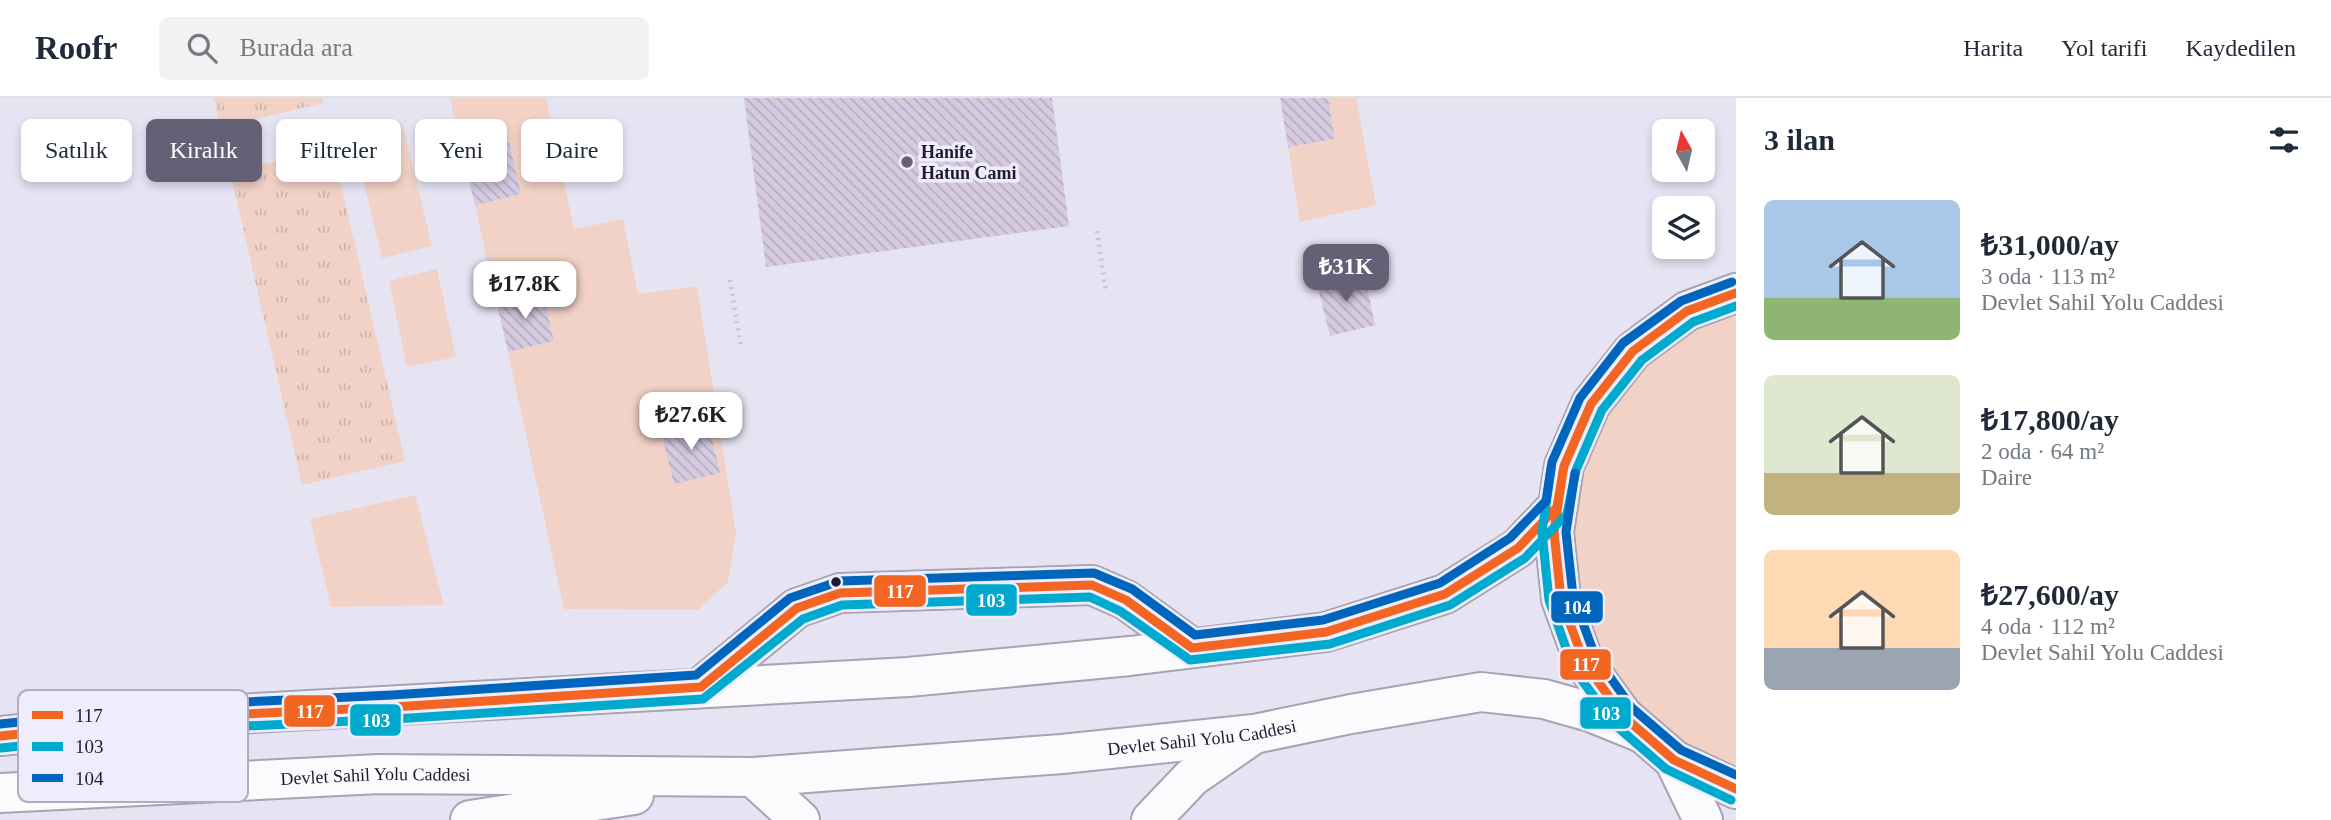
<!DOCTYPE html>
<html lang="tr">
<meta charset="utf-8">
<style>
body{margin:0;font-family:"Times New Roman",serif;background:#f2f2f3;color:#1f2937;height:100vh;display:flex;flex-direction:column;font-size:26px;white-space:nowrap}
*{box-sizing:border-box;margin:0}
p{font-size:23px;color:#747a83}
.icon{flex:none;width:38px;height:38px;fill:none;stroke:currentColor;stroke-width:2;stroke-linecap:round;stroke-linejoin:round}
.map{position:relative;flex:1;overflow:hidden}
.details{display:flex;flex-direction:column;background:#fff;width:595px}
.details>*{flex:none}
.guide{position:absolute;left:21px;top:21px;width:665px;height:63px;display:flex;gap:14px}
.needle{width:46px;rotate:352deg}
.buttons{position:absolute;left:1652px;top:21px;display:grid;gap:14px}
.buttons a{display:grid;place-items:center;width:63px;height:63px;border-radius:10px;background:#fff;box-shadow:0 4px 10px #0003;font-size:35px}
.price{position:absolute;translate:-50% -60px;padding:0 16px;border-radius:14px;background:#fff;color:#222;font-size:23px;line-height:46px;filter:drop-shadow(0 2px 4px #0008)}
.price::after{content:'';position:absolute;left:50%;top:42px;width:21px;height:16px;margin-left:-10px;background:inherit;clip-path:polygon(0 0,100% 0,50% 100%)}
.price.current{background:#656075;color:#fff}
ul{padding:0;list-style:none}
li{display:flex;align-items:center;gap:21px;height:175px;padding:0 28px}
li span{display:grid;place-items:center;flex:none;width:196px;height:140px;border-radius:10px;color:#555}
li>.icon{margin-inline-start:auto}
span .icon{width:84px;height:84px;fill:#fffc;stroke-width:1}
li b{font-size:30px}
h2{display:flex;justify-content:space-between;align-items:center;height:84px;padding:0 28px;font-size:30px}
.tag{padding:0 24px;border-radius:10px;background:#fff;box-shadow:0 4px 10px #0003;font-size:24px;line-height:63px}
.tag.current{background:#656075;color:#fff}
header{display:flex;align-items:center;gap:42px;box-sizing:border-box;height:98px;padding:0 35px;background:#fff;border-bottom:2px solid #e0e1e3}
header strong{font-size:33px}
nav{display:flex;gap:38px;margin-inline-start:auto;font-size:24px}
.search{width:490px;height:63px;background:#f2f2f3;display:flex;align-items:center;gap:18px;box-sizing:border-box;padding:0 24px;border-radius:10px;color:#747a83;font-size:26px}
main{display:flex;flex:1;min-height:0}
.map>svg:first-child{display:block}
.grass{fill:#f2d2c6}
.park{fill:url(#park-tufts)}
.building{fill:url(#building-back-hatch)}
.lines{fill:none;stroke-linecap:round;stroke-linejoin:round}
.minor-casing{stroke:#a6a3b4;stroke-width:42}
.major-casing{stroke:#a6a3b4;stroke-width:42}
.path{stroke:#c6c5cc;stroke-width:4.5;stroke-dasharray:2 5;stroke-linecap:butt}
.minor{stroke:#fbfbfd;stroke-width:38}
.major{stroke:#fbfbfd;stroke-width:38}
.bus-1-casing{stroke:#efedfb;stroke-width:14}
.bus-2-casing{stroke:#efedfb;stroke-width:14}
.bus-3-casing{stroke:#efedfb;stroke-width:14}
.bus-1{stroke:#f26522;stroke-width:9}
.bus-2{stroke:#00a9ce;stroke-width:9}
.bus-3{stroke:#0065bd;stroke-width:9}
.poi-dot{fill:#656075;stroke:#efedfb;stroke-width:2.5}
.bus-dot{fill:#1f1931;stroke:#efedfb;stroke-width:2.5}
.labels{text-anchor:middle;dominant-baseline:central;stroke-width:7;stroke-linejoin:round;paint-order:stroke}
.poi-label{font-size:18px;font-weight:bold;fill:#1f1931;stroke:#efedfb;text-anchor:start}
.street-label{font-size:18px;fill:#1f1931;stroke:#efedfb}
.key{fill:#efedfb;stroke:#b1adbe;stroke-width:2}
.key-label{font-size:19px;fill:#1f1931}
.line-badge{stroke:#efedfb;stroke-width:2.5}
.badge-label{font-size:19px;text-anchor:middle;font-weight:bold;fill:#fff}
</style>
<header>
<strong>Roofr</strong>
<div class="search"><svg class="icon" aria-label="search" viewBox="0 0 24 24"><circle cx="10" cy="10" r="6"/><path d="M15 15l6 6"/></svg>Burada ara</div>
<nav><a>Harita</a><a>Yol tarifi</a><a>Kaydedilen</a></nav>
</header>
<main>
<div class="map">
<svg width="1736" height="722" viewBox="0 0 1736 722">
<defs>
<pattern id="park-tufts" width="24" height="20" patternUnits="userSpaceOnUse" patternTransform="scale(1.75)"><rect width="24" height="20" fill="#f2d2c6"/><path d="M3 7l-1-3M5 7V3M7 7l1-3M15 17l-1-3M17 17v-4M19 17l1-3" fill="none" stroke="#cfb4ab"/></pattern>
<pattern id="building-back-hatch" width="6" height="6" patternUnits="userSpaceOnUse" patternTransform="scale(1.75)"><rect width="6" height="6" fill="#d5cae0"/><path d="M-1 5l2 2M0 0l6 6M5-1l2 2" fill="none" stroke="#b6adc1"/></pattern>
</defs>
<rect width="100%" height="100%" fill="#e6e4f3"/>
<path class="grass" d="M450,0H546L574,131L623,121L638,196L697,188L736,435L728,484L698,512L564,511L508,254L554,242L542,192L496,202L475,107L521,96L509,44L462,55Z
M1328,0H1356L1376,107L1300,124L1288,49L1335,41Z
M402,25L432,148L382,160L352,36Z
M437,171L456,259L407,269L389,183Z
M1736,213V673L1659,633L1608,574L1577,502L1570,424L1588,349L1630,282L1690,232Z
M415,397L444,507L331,509L310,421Z"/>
<path class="park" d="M214,0H322L323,5L220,30Z
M333,52L405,363L302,387L230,73Z"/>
<path class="building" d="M744,0H1052L1069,128L766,169Z
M1280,0H1328L1335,41L1288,49Z
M509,44L521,96L475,107L462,55Z
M1364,175L1375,227L1330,238L1317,186Z
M542,191L554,243L508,254L496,202Z
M708,323L720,375L674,386L661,334Z"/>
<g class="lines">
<defs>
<path id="minor" d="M701,589L797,510L840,495L1092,487L1126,502L1192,550
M753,679L800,722
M1151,722L1192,679L1254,636"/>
<g id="major">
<path d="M1736,195L1687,213L1633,253L1591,306L1564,368L1554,434L1561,501L1584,564L1623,618L1674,662L1736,691"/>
<path d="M0,638L183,619L908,579L1130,558L1326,534L1445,496L1518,450L1557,409"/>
<path d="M1674,662L1703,722"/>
<path id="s1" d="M0,695L379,676L753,679L1062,656L1254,636L1351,616L1481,594L1544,601L1590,614L1642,635"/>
<path d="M470,722L634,697"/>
</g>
</defs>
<use href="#minor" class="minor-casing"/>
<use href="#major" class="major-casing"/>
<path class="path" d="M1097,133L1106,194
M730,182L741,250"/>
<use href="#minor" class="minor"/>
<use href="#major" class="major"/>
<defs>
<path id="bus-1" d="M1563,373L1554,434L1561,501L1584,564L1623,618L1674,662L1736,691
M1192,550L1326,534L1445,496L1518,450L1557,409L1564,368L1591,306L1633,253L1687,213L1736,195
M0,638L183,619L393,609L701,589L797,510L840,495L1092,487L1126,502L1192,550"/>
<path id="bus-2" d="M1551,371L1542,434L1549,502L1573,570L1614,626L1666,671L1731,702
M1,650L184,631L394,621L703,601L803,521L842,507L1090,499L1120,513L1190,562L1330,546L1450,507L1525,460L1567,416L1576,372L1602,312L1642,262L1693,224L1736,208"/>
<path id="bus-3" d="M1575,375L1566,434L1573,498L1595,558L1632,610L1681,652L1736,677
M0,626L182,607L392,597L696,577L790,500L840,483L1094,475L1132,491L1195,537L1323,522L1440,485L1510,440L1546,403L1552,364L1580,300L1623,245L1681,203L1732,184"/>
</defs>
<use href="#bus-1" class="bus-1-casing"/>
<use href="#bus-2" class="bus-2-casing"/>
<use href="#bus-3" class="bus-3-casing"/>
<use href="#bus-1" class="bus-1"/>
<use href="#bus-2" class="bus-2"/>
<use href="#bus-3" class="bus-3"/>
</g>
<circle class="poi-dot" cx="907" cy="64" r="7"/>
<circle class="bus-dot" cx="836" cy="484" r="6"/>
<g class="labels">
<g class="poi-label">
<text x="921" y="54">Hanife<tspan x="921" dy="21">Hatun Cami</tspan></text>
</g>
<g class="street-label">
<text stroke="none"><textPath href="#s1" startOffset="1204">Devlet Sahil Yolu Caddesi</textPath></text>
<text stroke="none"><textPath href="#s1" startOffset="376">Devlet Sahil Yolu Caddesi</textPath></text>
</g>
</g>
<rect x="18" y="592" width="230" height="112" rx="10" class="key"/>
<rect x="32" y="613" width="31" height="8" fill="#f26522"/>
<rect x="32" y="644" width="31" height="9" fill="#00a9ce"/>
<rect x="32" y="676" width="31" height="8" fill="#0065bd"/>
<g class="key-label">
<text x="75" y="624">117</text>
<text x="75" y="655">103</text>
<text x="75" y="687">104</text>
</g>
<g class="line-badge">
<rect x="873" y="476" width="54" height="34" rx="7" fill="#f26522"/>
<rect x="965" y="485" width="53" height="34" rx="7" fill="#00a9ce"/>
<rect x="1550" y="492" width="54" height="34" rx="7" fill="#0065bd"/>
<rect x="1559" y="550" width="53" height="33" rx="7" fill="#f26522"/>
<rect x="283" y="596" width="53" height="34" rx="7" fill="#f26522"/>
<rect x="1579" y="598" width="53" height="34" rx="7" fill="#00a9ce"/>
<rect x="349" y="605" width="53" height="34" rx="7" fill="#00a9ce"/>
</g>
<g class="badge-label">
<text x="900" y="500">117</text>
<text x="991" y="509">103</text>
<text x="1577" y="516">104</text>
<text x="1586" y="573">117</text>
<text x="310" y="620">117</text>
<text x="1606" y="622">103</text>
<text x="376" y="629">103</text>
</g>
</svg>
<div class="buttons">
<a><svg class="needle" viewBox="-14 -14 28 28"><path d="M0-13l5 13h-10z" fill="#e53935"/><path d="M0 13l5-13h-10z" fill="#747a83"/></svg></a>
<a><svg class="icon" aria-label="layers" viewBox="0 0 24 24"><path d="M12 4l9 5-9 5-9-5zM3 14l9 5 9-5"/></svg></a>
</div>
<b class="price current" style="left:1346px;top:206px">₺31K</b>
<b class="price" style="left:525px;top:223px">₺17.8K</b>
<b class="price" style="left:691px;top:354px">₺27.6K</b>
<div class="guide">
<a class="tag">Satılık</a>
<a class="tag current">Kiralık</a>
<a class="tag">Filtreler</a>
<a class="tag">Yeni</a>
<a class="tag">Daire</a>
</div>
</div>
<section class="details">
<h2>3 ilan<svg class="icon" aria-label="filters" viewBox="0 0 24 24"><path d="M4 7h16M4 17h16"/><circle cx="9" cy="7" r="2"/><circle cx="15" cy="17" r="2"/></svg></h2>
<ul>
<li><span style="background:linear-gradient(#a9c7e8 70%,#8fb573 0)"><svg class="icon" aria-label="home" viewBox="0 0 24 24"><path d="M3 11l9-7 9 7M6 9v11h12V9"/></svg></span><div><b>₺31,000/ay</b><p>3 oda · 113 m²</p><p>Devlet Sahil Yolu Caddesi</p></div></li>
<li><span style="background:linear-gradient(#dfe7d0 70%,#c2b280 0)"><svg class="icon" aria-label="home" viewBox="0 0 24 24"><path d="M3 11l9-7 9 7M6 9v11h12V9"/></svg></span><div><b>₺17,800/ay</b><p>2 oda · 64 m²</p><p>Daire</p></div></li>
<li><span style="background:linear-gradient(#ffd9b3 70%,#9aa5b1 0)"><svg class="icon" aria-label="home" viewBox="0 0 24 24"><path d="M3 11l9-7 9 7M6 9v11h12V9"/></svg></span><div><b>₺27,600/ay</b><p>4 oda · 112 m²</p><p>Devlet Sahil Yolu Caddesi</p></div></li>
</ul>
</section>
</main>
